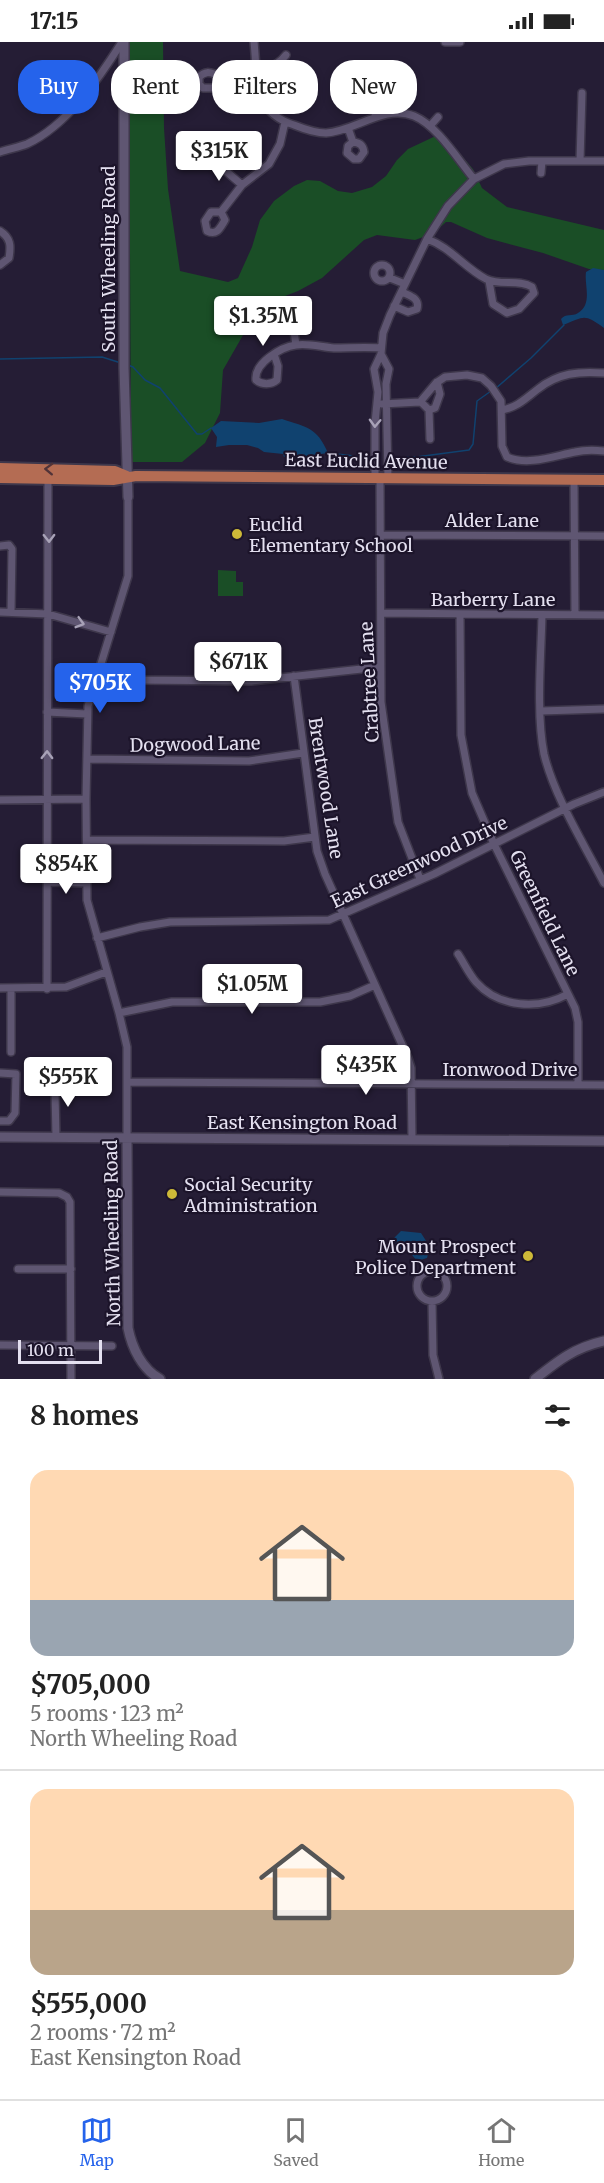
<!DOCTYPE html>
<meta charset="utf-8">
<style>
body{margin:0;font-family:Merriweather,serif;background:#f2f2f2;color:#222;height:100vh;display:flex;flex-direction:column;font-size:22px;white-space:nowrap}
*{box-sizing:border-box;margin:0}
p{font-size:20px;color:#767676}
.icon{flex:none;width:33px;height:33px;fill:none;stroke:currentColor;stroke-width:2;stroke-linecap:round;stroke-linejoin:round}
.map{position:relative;height:1337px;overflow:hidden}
.side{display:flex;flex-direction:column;background:#fff;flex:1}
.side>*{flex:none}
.guide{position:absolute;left:18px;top:18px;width:568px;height:54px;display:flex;gap:12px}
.scale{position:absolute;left:18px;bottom:15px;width:84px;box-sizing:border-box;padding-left:6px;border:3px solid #e4e0f0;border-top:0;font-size:16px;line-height:21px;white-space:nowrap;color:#e4e0f0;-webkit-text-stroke:4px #1c142a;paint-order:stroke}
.price{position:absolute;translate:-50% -51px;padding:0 14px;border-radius:6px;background:#fff;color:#222;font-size:20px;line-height:39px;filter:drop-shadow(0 2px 3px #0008)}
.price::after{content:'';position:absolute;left:50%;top:36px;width:18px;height:14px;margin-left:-9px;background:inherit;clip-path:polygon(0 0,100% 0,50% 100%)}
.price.active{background:#2563eb;color:#fff}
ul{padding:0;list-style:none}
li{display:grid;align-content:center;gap:12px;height:318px;padding:0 30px}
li+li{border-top:2px solid #e0e0e0}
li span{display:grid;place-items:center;height:186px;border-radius:18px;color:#555}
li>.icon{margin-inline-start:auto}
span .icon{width:108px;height:108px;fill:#fffc;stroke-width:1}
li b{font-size:26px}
h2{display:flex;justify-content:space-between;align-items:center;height:72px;padding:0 30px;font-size:26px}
.pill{padding:0 21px;border-radius:24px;background:#fff;box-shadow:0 3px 9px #0003;font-size:21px;line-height:54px}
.pill.active{background:#2563eb;color:#fff}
.status{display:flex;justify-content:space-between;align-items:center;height:42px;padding:0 30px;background:#fff;direction:ltr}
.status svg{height:16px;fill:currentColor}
.menu{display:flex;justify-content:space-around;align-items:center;height:84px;border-top:2px solid #e0e0e0;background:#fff;font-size:16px;color:#767676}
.menu a{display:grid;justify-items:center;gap:3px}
.menu .active{color:#2563eb}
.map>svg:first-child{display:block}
.green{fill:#1a4e26}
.water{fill:#10426f}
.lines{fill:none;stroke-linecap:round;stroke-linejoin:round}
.stream{stroke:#10426f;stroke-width:1.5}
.street-casing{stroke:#3e374b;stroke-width:10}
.secondary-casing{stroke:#3e374b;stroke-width:12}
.primary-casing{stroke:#3e374b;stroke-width:14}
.street{stroke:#5f5672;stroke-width:7}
.secondary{stroke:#5f5672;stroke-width:9}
.primary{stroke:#b46c53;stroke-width:10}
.oneway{stroke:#a8a2b7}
.oneway2{stroke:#513338}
.poi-dot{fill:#cdb938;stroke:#1c142a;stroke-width:2}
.labels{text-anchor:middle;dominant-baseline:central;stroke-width:4.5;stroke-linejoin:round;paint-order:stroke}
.street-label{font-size:18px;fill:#e4e0f0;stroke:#1c142a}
.poi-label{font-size:18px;fill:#e4e0f0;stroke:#1c142a;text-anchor:start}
</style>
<div class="status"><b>17:15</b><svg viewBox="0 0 49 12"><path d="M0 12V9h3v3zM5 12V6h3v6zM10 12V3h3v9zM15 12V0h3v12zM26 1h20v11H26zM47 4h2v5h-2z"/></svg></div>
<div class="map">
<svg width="604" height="1337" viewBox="0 0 604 1337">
<rect width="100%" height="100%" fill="#251d35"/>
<path class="green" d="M129,0H163L164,86L168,147L180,229L228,240L238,236L252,205L260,178L274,159L294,144L307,138L320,139L338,149L352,151L372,145L386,134L397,118L408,107L442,91L473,127L482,146L507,165L604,188V228L589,227L543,211L487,196L451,180H446L434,191L415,198L377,193L364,198L322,236L298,249L280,256L254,274L223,328L220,371L205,401L182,420H131Z
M218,528L236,529V540H243V554H218Z"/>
<path class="water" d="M593,226L604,228V286C583,271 585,275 563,283L561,277C566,271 572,275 578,271C593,262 584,243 586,230Z
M282,377C306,385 317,385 328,411L306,414L284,415L283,412L264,410L258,406L247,403H229L216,405L217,395L211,386L221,379L259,381Z
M401,1189L421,1191L430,1205L427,1216L417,1219L408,1208L395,1209L394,1196Z"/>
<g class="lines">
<path class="stream" d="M0,317L102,315L121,321
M128,323L133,325L145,338L160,346L197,392H202L211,386
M495,347L531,316L564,283
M328,411L372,416
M392,415H416L469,408L473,402L477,359L491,349"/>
<defs>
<path id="street" d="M254,0C258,37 252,70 294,83C304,87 315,91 326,91C356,89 384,62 414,74C438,84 458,118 474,137
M445,0H460
M368,27L369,48L376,75
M221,34L220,40L215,46H203L199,42V35C207,27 212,32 221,34C224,34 230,32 234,31C254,28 273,30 286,13
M430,84L438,75
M348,86L353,100L348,104L347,111L354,117H359L364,110C363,103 360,101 353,100
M0,110C9,107 19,105 27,102C68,83 99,36 122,0
M213,118L242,143
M580,119L582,51
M541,131L542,119
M221,170H211L205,179L207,189C217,194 220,186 225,178L221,170L242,143L269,122L280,102L285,80
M0,189C11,196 11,204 9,216L0,223
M427,197C450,205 465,226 486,237C500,244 519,237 532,245L534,251L519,267L507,271L493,262L489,239
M374 231a8 8 0 1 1 16 0a8 8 0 1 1-16 0Z
M390,236L405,242
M394,264L408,270L417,267C420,256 410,254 402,250
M294,289L296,303
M274,312L278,324L277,338C271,343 262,343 256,338C254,321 281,305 296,303C308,301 321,305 334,306C349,306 365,305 381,306
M381,312L389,327L386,342L388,436
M421,360L429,368L435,366L440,352L437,340
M382,362L420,360L436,341L445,335L467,333L482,336L491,344L501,359L502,404L507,415C528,424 554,414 575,410C584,408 594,408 604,409
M429,368L430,397
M502,368C518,365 526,356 538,347C558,331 579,329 604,331
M375,435V381L378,350L374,327L381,312L383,291L390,273L427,197L448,164L474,137L504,122L529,119H604
M380,435L381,660L398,780L420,837
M574,438L575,573
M381,493L604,494
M0,504L9,503L12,507L11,570
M0,570L48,572L111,590
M381,571L604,573
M460,573L461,693L472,751L494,802L575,966L578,980V1042
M542,573C541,615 536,672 544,712C554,754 584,802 604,841
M99,629L136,638L251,639L380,625
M294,634L317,809L325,832L408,1016L411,1026L412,1097
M541,669L604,667
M47,670L87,672
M87,717L249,719L303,711
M0,758L86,757
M87,798L284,799L315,795
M47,840L87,841
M97,896L140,885L170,880L329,878L434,832L574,762L604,750
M458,912C464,921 469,932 476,940C499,966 539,968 568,952
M0,946L66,945L106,930
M47,947L48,437
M119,971L172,960H320L350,954L375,943
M11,1010V946
M0,1031L16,1032L15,1071L9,1079H0
M128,1040L604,1043
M56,1095L55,1050L57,1048H90
M127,1095V1005L119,971L87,858L86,757L88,664L128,534V455
M0,1150L59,1151L67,1155L70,1160L71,1337
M18,1227H71
M417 1244a15 15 0 1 1 30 0a15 15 0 1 1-30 0Z
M432,1259L433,1313L439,1337
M0,1303L112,1304"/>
<path id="secondary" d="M124,0V326L128,455
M0,1095L604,1099
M127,1095L128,1286C132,1306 142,1327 160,1337
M535,1337C559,1318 574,1306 604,1299"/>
<path id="primary" d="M0,426L115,429L127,434
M0,436L113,438L136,434L604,438"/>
</defs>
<use href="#street" class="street-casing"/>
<use href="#secondary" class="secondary-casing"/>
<use href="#primary" class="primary-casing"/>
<use href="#street" class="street"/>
<use href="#secondary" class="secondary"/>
<use href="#primary" class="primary"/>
</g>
<defs><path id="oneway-chevron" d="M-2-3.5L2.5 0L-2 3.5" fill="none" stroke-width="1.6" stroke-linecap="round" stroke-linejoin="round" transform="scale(1.5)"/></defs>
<g class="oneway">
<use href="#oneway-chevron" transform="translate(375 381) rotate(92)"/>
<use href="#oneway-chevron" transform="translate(49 496) rotate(89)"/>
<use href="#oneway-chevron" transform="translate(80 581) rotate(16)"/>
<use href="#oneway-chevron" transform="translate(47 713) rotate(-89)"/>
</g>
<use class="oneway2" href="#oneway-chevron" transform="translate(49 427) rotate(-178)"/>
<g class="poi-dot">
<circle cx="237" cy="492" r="6"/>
<circle cx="172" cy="1152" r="6"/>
<circle cx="528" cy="1214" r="6"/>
</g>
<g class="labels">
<g class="street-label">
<text transform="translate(108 217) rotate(-90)">South Wheeling Road</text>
<text transform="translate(366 419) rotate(1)">East Euclid Avenue</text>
<text x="492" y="478">Alder Lane</text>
<text x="493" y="557">Barberry Lane</text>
<text transform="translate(369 640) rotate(-93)">Crabtree Lane</text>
<text transform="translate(195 702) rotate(-1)">Dogwood Lane</text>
<text transform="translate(326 746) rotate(81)">Brentwood Lane</text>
<text transform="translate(419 820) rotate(-25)">East Greenwood Drive</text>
<text transform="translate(545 871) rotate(64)">Greenfield Lane</text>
<text x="510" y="1027">Ironwood Drive</text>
<text x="302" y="1080">East Kensington Road</text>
<text transform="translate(112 1191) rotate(-91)">North Wheeling Road</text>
</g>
<g class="poi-label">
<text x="249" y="482">Euclid<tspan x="249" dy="21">Elementary School</tspan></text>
<text x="184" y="1142">Social Security<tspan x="184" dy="21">Administration</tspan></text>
<text x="516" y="1204" text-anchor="end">Mount Prospect<tspan x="516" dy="21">Police Department</tspan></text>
</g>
</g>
</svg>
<div class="scale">100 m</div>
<b class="price" style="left:219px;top:140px">$315K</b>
<b class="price" style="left:263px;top:305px">$1.35M</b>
<b class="price" style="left:238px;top:651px">$671K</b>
<b class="price active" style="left:100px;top:672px">$705K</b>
<b class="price" style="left:66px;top:853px">$854K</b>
<b class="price" style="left:252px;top:973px">$1.05M</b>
<b class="price" style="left:366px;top:1054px">$435K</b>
<b class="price" style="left:68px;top:1066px">$555K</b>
<div class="guide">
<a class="pill active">Buy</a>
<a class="pill">Rent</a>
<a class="pill">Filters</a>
<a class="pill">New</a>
</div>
</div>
<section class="side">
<h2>8 homes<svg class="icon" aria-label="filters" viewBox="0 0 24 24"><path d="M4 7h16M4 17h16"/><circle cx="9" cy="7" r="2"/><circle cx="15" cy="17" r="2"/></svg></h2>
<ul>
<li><span style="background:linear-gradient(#ffd9b3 70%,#9aa5b1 0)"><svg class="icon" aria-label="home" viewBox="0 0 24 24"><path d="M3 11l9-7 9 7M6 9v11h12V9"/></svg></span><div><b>$705,000</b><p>5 rooms · 123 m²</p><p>North Wheeling Road</p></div></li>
<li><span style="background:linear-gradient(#ffd9b3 65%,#b9a48a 0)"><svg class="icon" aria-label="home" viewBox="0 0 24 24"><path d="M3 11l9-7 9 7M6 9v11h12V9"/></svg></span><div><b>$555,000</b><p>2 rooms · 72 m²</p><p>East Kensington Road</p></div></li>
</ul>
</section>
<nav class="menu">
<a class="active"><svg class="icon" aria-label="map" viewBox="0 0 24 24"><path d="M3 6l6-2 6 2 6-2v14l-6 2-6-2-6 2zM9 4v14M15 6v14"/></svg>Map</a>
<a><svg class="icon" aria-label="saved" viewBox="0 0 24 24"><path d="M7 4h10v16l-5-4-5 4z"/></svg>Saved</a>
<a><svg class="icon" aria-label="home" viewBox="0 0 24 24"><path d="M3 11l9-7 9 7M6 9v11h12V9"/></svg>Home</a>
</nav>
